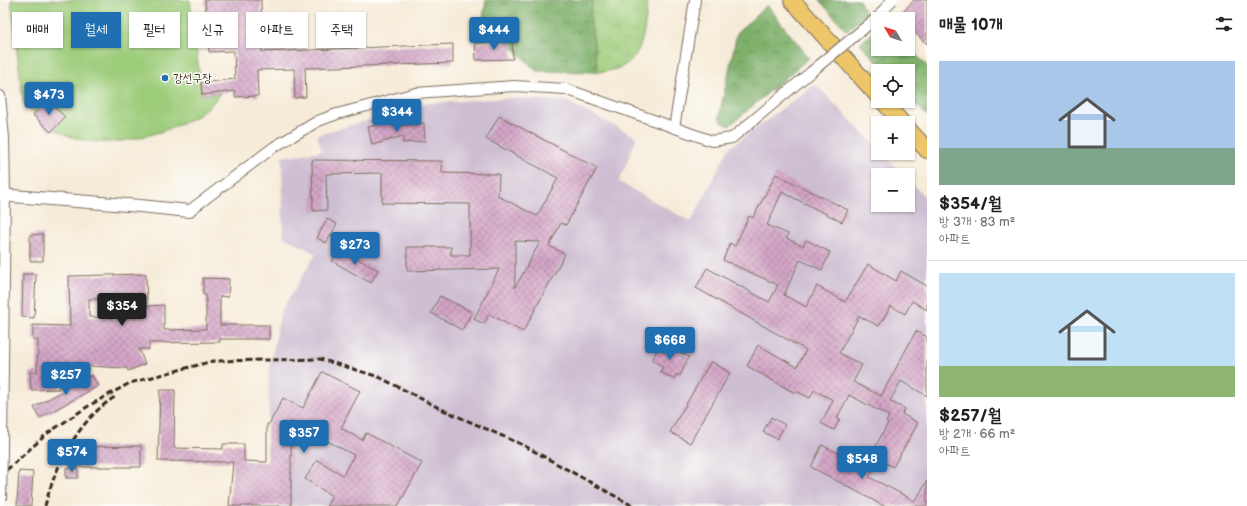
<!DOCTYPE html>
<html lang="ko">
<meta charset="utf-8">
<style>
body{margin:0;font-family:"Balsamiq Sans","Poor Story",sans-serif;background:#f6f6f6;color:#202124;height:100vh;display:flex;flex-direction:column;font-size:15px;white-space:nowrap}
*{box-sizing:border-box;margin:0}
p{font-size:13px;color:#757577}
.icon{flex:none;width:22px;height:22px;fill:none;stroke:currentColor;stroke-width:2;stroke-linecap:round;stroke-linejoin:round}
.map{position:relative;flex:1;overflow:hidden}
.sheet{display:flex;flex-direction:column;background:#fff;width:320px}
.sheet>*{flex:none}
.guide{position:absolute;left:12px;top:12px;width:380px;height:36px;display:flex;gap:8px}
.needle{width:26px;rotate:309deg}
.controls{position:absolute;left:871px;top:12px;display:grid;gap:8px}
.controls a{display:grid;place-items:center;width:44px;height:44px;border-radius:0px;background:#fff;box-shadow:0 1px 3px #0004;font-size:20px}
.price{position:absolute;translate:-50% -34px;padding:0 9px;border-radius:4px;background:#1f6fb2;color:#fff;font-size:13px;line-height:26px;filter:drop-shadow(0 1px 2px #0008)}
.price::after{content:'';position:absolute;left:50%;top:24px;width:12px;height:9px;margin-left:-6px;background:inherit;clip-path:polygon(0 0,100% 0,50% 100%)}
.price.selected{background:#222;color:#fff}
ul{padding:0;list-style:none}
li{display:grid;align-content:center;gap:8px;height:212px;padding:0 12px}
li+li{border-top:1px solid #e0e0e0}
li span{display:grid;place-items:center;height:124px;border-radius:0px;color:#555}
li>.icon{margin-inline-start:auto}
span .icon{width:72px;height:72px;fill:#fffc;stroke-width:1}
li b{font-size:17px}
h2{display:flex;justify-content:space-between;align-items:center;height:48px;padding:0 12px;font-size:17px}
.chip{padding:0 14px;border-radius:0px;background:#fff;box-shadow:0 1px 3px #0004;font-size:14px;line-height:36px}
.chip.selected{background:#1f6fb2;color:#fff}
main{display:flex;flex:1;min-height:0}
.map>svg:first-child{display:block}
.industrial{fill:#cdbed2}
.green{fill:#9dcc7a;stroke:#6c7b4c}
.forest{fill:url(#forest-crowns);stroke:#5c6d44}
.park{fill:url(#park-crowns);stroke:#6c7b4c}
.building{fill:url(#building-cross-hatch);fill-rule:evenodd}
.lines{fill:none;stroke-linecap:round;stroke-linejoin:round}
.minor-casing{stroke:#7c6e5f;stroke-width:12}
.tertiary-casing{stroke:#7c6e5f;stroke-width:14}
.trunk-casing{stroke:#7c6e5f;stroke-width:18}
.minor{stroke:#fff;stroke-width:10}
.tertiary{stroke:#fff;stroke-width:12}
.trunk{stroke:#ecc669;stroke-width:16}
.rail{stroke:#3b2a1e;stroke-width:3;stroke-dasharray:6 3;stroke-linecap:butt}
.minor-bridge-casing{stroke:#7c6e5f;stroke-width:12;stroke-linecap:butt}
.minor-bridge{stroke:#fff;stroke-width:10}
.poi-dot{fill:#1f6fb2;stroke:#fdfcf7;stroke-width:1.5}
.labels{text-anchor:middle;dominant-baseline:central;stroke-width:3;stroke-linejoin:round;paint-order:stroke}
.poi-label{font-size:12px;fill:#3b2a1e;stroke:#fdfcf7;text-anchor:start}
</style>
<main>
<div class="map">
<svg width="927" height="506" viewBox="0 0 927 506">
<defs>
<pattern id="forest-crowns" width="20" height="18" patternUnits="userSpaceOnUse"><rect width="20" height="18" fill="#7eb06a"/><path d="M2 6a3 3 0 1 1 6 0M12 15a3 3 0 1 1 6 0" fill="none" stroke="#688f57"/></pattern>
<pattern id="park-crowns" width="20" height="18" patternUnits="userSpaceOnUse"><rect width="20" height="18" fill="#9dcc7a"/><path d="M2 6a3 3 0 1 1 6 0M12 15a3 3 0 1 1 6 0" fill="none" stroke="#88af69"/></pattern>
<pattern id="building-cross-hatch" width="8" height="8" patternUnits="userSpaceOnUse"><rect width="8" height="8" fill="#d4a6c7"/><path d="M0 0l8 8M0 8l8-8" fill="none" stroke="#ad87a1"/></pattern>
</defs>
<rect width="100%" height="100%" fill="#fdfcf7"/>
<filter id="ink" filterUnits="userSpaceOnUse"><feTurbulence type="fractalNoise" baseFrequency=".025" numOctaves="2"/><feDisplacementMap in="SourceGraphic" scale="8" xChannelSelector="R" yChannelSelector="G"/><feConvolveMatrix kernelMatrix="1 2 1 2 8 2 1 2 1" color-interpolation-filters="sRGB"/></filter>
<filter id="wash" filterUnits="userSpaceOnUse"><feTurbulence type="fractalNoise" baseFrequency=".012" numOctaves="4" result="noise"/><feDisplacementMap in="SourceGraphic" scale="16" xChannelSelector="R" yChannelSelector="G"/><feGaussianBlur stdDeviation="0.9" result="paint"/><feColorMatrix in="noise" values="0 0 0 0 0 0 0 0 0 0 0 0 0 0 0 0 0 1.4 0 .05"/><feComposite in="paint" operator="in"/></filter>
<g filter="url(#wash)">
<rect width="100%" height="100%" fill="#f6ebd8"/>
<path class="industrial" d="M815,84L878,148V153H882L904,175H878V205H908V179L927,199V506H267L269,371L281,311L316,254L283,236L282,157L322,151L317,135L429,103L510,98L565,101L637,137L619,182L691,222L729,148Z"/>
<path class="green" d="M11,0H190L202,95L220,93C207,114 186,123 163,131C106,149 65,149 23,102Z"/>
<path class="forest" d="M486,0H593L590,15L598,72L536,71L483,18Z
M819,0H859L866,14L847,31Z
M767,5L809,58L729,126L722,122L719,117L737,33Z
M878,29V49H908V46L927,66V116L908,96V71H885L860,43Z"/>
<path class="park" d="M593,0H648C643,37 645,70 598,72L590,15Z"/>
<g id="blocks">
<path class="building" d="M205,0H261L262,52L453,44V63L305,68L306,97L295,98L294,69L257,70L258,96L235,97V91L202,95L201,83L235,79L234,51L209,52Z
M914,0H927V44L908,26V19H897Z
M512,42L513,59L476,60L475,43Z
M47,100L65,117L51,132L33,115Z
M499,116L597,168L566,225L561,223L549,246L565,254L523,332L489,314L484,324L474,319L499,269L407,271V247H451V255H470V204L382,203V173L326,174L327,210L313,211L312,160L442,161V173L499,174L498,196L537,216L558,178L486,139ZM515,241L540,242L515,288Z
M392,121L393,126L424,123L425,141L403,143V136L372,145L368,127Z
M776,174L848,210L842,222L782,192L767,225L788,234L786,238L803,246L806,240L830,252L822,270L800,260L784,295L806,307L817,286L845,302L868,264L896,281L901,271L927,286V310L912,301L905,314L891,306L879,326L859,316L839,353L862,365L853,382L881,396L916,331L927,337V396L901,381L890,401L905,409L902,414L918,423L893,467L871,455L888,423L886,422L889,416L849,395L837,418L840,419L834,430L821,423L833,400L814,390L810,398L796,391L795,393L747,366L758,345L797,367L806,350L696,288L707,268L769,302L778,285L723,260L730,243L735,246L749,216L753,218Z
M327,219L337,224L326,243L317,238Z
M43,234V261H30V235Z
M339,249L378,270L371,283L332,261Z
M23,274H36L34,318L22,317Z
M146,274L147,306L164,305V330L206,329V295H203V278L229,279L228,297L220,296V325H269V339H220V342L149,343V349H139L145,364L128,371L127,368L87,366L89,369L58,368L59,389L31,390L30,372H37L38,340H33V325L70,326L69,276ZM134,298V319L89,317V299Z
M440,296L472,312L462,330L431,313Z
M661,342L689,357L680,376L677,374L674,379L660,372L663,367L652,360Z
M711,361L730,373L690,443L670,432Z
M322,372L360,391L341,428L362,440L366,433L422,463L398,506H327L332,496L305,479L317,460L343,475L354,455L291,422V506H229L233,462L158,461L160,390H175L174,448L223,449V444H244V461L267,462V424H269L283,398L303,408Z
M92,375L98,386L40,418L34,407Z
M771,417L785,425L777,439L763,432Z
M822,445L873,471L869,477L915,501L927,481V506H884L811,467Z
M141,446V467H77V447Z
M66,468H78V478H66Z
M19,471L33,472L31,506H17Z"/>
</g>
</g>
<g filter="url(#ink)">
<use href="#blocks" fill-opacity="0" stroke="#7c6e5f" stroke-width="1"/>
<g class="lines">
<defs>
<path id="minor" d="M0,96L4,138L5,195L2,448
M674,128L695,0
M189,211L274,147L318,121L337,114L416,93L514,86L566,89L712,141L732,138L811,72"/>
<path id="tertiary" d="M0,195L140,206L189,211"/>
<path id="trunk" d="M792,0L878,96
M883,101L902,123
M908,129L927,150"/>
</defs>
<use href="#minor" class="minor-casing"/>
<use href="#tertiary" class="tertiary-casing"/>
<use href="#trunk" class="trunk-casing"/>
<use href="#minor" class="minor"/>
<use href="#tertiary" class="tertiary"/>
<use href="#trunk" class="trunk"/>
<path class="rail" d="M0,476L48,433L90,405L130,383L213,361L320,359L379,377L441,409L523,445L633,506
M45,506C55,466 79,419 115,397"/>
<defs>
<path id="minor-bridge" d="M811,72L879,16L892,0
M1,500L2,448"/>
</defs>
<use href="#minor-bridge" class="minor-bridge-casing"/>
<use href="#minor-bridge" class="minor-bridge"/>
</g>
</g>
<circle class="poi-dot" cx="165" cy="78" r="4"/>
<g class="labels">
<g class="poi-label">
<text x="173" y="78">강선구장</text>
</g>
</g>
</svg>
<div class="controls">
<a><svg class="needle" viewBox="-14 -14 28 28"><path d="M0-13l5 13h-10z" fill="#e53935"/><path d="M0 13l5-13h-10z" fill="#757577"/></svg></a>
<a><svg class="icon" aria-label="locate" viewBox="0 0 24 24"><circle cx="12" cy="12" r="6"/><path d="M12 2v4M12 18v4M2 12h4M18 12h4"/></svg></a>
<a>+</a>
<a>−</a>
</div>
<b class="price" style="left:494px;top:51px">$444</b>
<b class="price" style="left:49px;top:116px">$473</b>
<b class="price" style="left:397px;top:133px">$344</b>
<b class="price" style="left:355px;top:266px">$273</b>
<b class="price selected" style="left:122px;top:327px">$354</b>
<b class="price" style="left:670px;top:361px">$668</b>
<b class="price" style="left:66px;top:396px">$257</b>
<b class="price" style="left:304px;top:454px">$357</b>
<b class="price" style="left:72px;top:473px">$574</b>
<b class="price" style="left:862px;top:480px">$548</b>
<div class="guide">
<a class="chip">매매</a>
<a class="chip selected">월세</a>
<a class="chip">필터</a>
<a class="chip">신규</a>
<a class="chip">아파트</a>
<a class="chip">주택</a>
</div>
</div>
<section class="sheet">
<h2>매물 10개<svg class="icon" aria-label="filters" viewBox="0 0 24 24"><path d="M4 7h16M4 17h16"/><circle cx="9" cy="7" r="2"/><circle cx="15" cy="17" r="2"/></svg></h2>
<ul>
<li><span style="background:linear-gradient(#a9c7e8 70%,#7fa58c 0)"><svg class="icon" aria-label="home" viewBox="0 0 24 24"><path d="M3 11l9-7 9 7M6 9v11h12V9"/></svg></span><div><b>$354/월</b><p>방 3개 · 83 m²</p><p>아파트</p></div></li>
<li><span style="background:linear-gradient(#bfe0f5 75%,#8fb573 0)"><svg class="icon" aria-label="home" viewBox="0 0 24 24"><path d="M3 11l9-7 9 7M6 9v11h12V9"/></svg></span><div><b>$257/월</b><p>방 2개 · 66 m²</p><p>아파트</p></div></li>
</ul>
</section>
</main>
